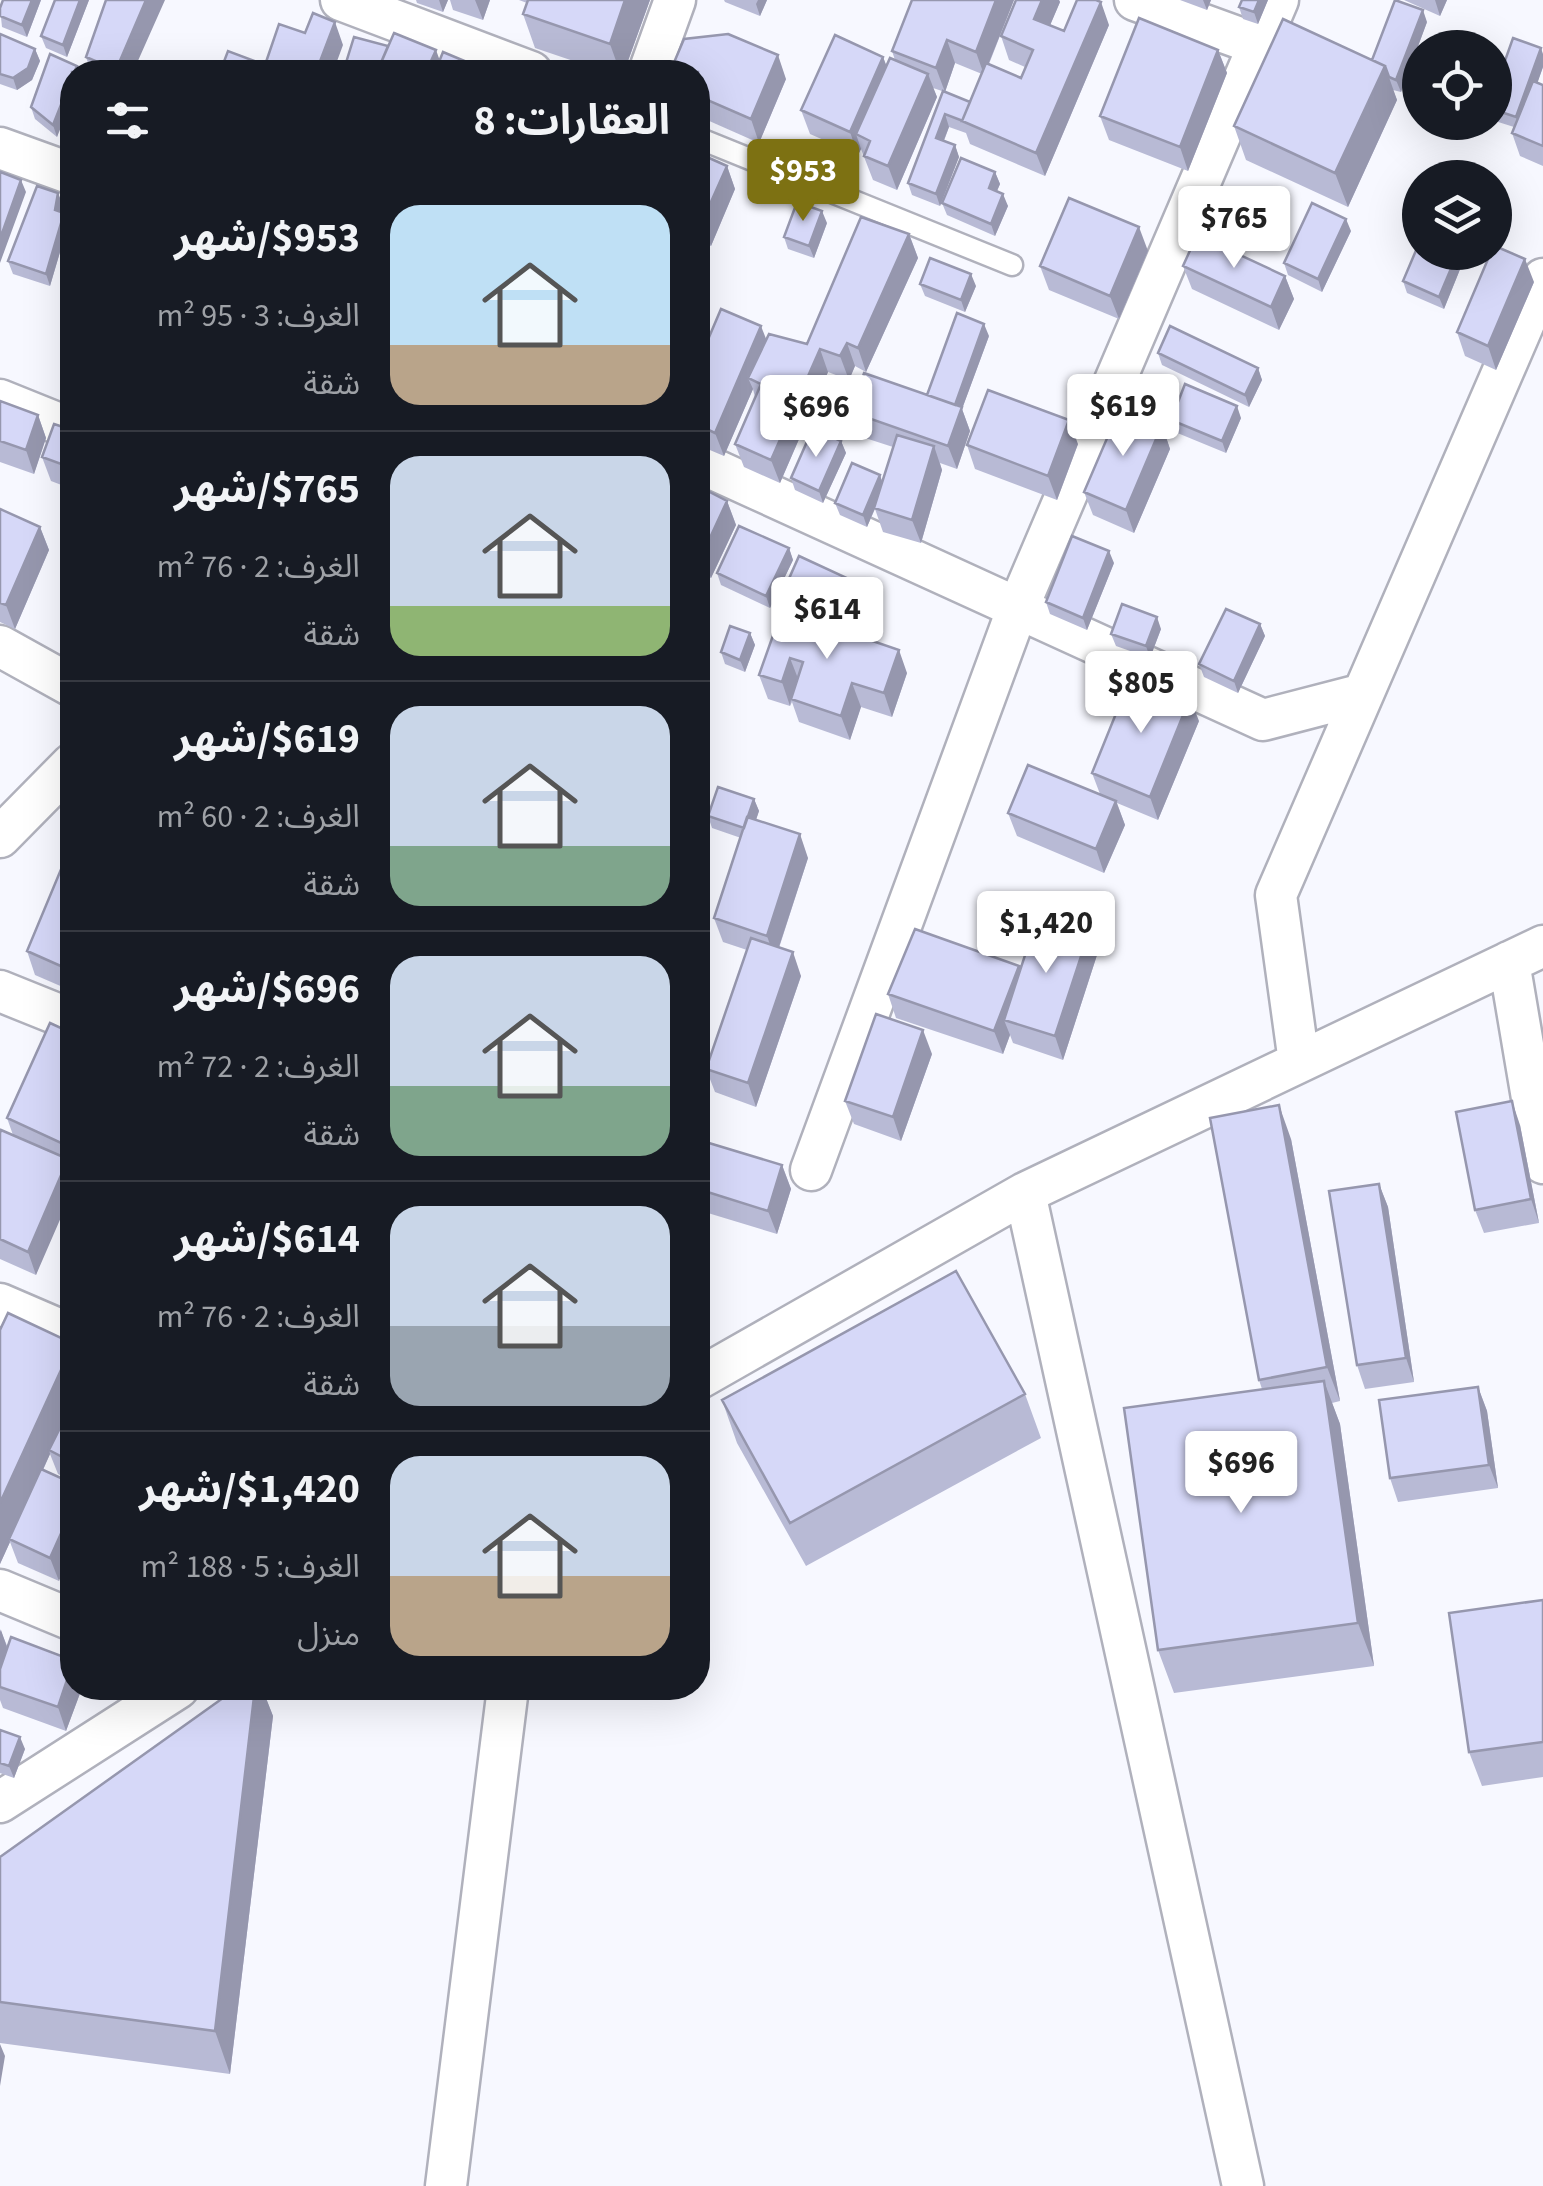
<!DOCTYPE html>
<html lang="ar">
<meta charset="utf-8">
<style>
body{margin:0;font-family:"Source Sans 3","Noto Sans Arabic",sans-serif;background:#20242c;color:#f1f3f6;direction:rtl;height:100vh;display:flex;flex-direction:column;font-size:38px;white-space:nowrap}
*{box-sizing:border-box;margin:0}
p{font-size:32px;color:#9ea1a6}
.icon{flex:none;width:55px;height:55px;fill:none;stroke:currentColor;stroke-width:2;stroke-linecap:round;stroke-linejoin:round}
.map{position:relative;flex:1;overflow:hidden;direction:ltr}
.sheet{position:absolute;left:60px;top:60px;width:650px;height:1640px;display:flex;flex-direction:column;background:#171b24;border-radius:40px;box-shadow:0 10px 40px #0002;direction:rtl}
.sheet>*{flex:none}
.buttons{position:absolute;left:1402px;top:30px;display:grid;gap:20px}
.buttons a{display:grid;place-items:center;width:110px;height:110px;border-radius:50%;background:#171b24;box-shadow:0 10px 40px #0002;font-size:50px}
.price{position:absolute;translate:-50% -85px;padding:0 22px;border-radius:10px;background:#fff;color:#222;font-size:32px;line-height:65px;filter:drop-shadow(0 2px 5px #0008)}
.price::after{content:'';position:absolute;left:50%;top:60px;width:30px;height:22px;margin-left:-15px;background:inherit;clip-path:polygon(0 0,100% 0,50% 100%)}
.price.on{background:#7d7112;color:#fff}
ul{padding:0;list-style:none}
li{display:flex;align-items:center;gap:30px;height:250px;padding:0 40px}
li+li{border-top:2px solid #363941}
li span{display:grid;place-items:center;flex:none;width:280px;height:200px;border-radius:30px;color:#555}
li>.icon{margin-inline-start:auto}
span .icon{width:120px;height:120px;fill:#fffc;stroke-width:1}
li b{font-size:42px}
h2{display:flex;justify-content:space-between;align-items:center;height:120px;padding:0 40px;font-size:42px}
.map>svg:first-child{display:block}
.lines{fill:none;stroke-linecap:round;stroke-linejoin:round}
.service-casing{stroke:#b0b1bc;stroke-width:25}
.minor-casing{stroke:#b0b1bc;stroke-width:45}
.service{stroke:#fff;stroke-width:20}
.minor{stroke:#fff;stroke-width:40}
.wall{fill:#b8bad5}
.shaded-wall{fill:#9697ae}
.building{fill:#d6d8f8;stroke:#9697ae;stroke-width:2.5}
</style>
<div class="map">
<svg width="1543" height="2186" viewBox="0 0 1543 2186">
<rect width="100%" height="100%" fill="#f7f8ff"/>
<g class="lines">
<defs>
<path id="service" d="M698,138L1012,265"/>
<path id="minor" d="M341,0L531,72
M1135,0L1259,45
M649,72L675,0
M0,148L72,174
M0,400L72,429
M698,462L1263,720L1363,694
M0,646L72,686
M0,837L72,764
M1509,962L1543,1163
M0,991L72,1020
M1299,1062L1276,895L1543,279
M811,1170L1017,610L1278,0
M1025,1193L1243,2186
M0,1304L72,1335
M698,1379L1025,1193L1543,946
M0,1590L72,1620
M0,1802L178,1688
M446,2186L508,1688"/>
</defs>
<use href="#service" class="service-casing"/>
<use href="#minor" class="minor-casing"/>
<use href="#service" class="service"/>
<use href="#minor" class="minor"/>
</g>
<path class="wall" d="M41,0L27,37L2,27L0,8Z
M55,0H89L67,57L46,48L41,36Z
M416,0H448L443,12L417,3Z
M450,0H490L483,20L453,10Z
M519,0H650L624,72H606L535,48L523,14L527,3Z
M724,0H767L760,16L725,2Z
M912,0H1014L989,64L1021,78L1025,67L1009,60L1001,36L1016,0H1059L1060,2L1050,25L1064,31L1109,25L1045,176L970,144L966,133L949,127L944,141L955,145L959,157L940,206L912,195L908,183L943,91L970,102L982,74L955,63L945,92L933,88L937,97L897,190L873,180L861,149L858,155L810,134L801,110L883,57L886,65L895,60L892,51Z
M1180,0H1211L1207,10Z
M1242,0H1268L1258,24L1243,19L1239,7Z
M1404,0H1447L1440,16Z
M1427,22L1401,92L1393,90L1397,100L1348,207L1246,160L1234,126L1372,60Z
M0,34L35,49L40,61L32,80L17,90L0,84Z
M1218,50L1227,73L1188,171L1109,140L1100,116Z
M1543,54V67L1537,83L1543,85V166L1520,156L1512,133L1514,127L1495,121V89Z
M86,57L133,72H89L90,69Z
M77,66L79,72H72L57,137L35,119L31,107Z
M698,72L786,79L759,143L698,116Z
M698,153L727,166L735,189L711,246L698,240Z
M995,172L1000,184L997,191L1008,206L995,236L947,215L942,203Z
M63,205L61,212L68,225L50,286L13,274L8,261Z
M827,223L814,258L788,249L784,237Z
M1351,231L1322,292L1288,275L1284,263Z
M909,234L918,258L866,372L855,366L849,380L828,372L780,483L744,467L735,444L755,397L753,389L724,456L698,445V363L766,340L807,344Z
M72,238V296L71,295L62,271Z
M1148,251L1119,319L1049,290L1040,266Z
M1467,252L1444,309L1407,293L1403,281Z
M1183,266L1285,276L1294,299L1279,330L1192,289Z
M1534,282L1496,370L1465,356L1457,332Z
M920,284L976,286L965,312L925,296Z
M989,336L962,409L970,431L957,469L940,463L942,470L921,543L883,532L875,509L867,527L840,515L835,503L880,475L882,482L893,447L859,436L851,412L927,395Z
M1158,353L1258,368L1262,380L1249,407L1162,365Z
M0,401L38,415L46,438L34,474L0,462Z
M1241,418L1226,453L1175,432L1171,420Z
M1162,425L1170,449L1134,533L1093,515L1084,492Z
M72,430V489L51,481L42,457Z
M841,441L846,453L823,503L795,490L791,478Z
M1078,444L1057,500L975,469L967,445Z
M698,486L727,501L736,525L711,578L698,572Z
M0,509L40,527L49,550L15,629L0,622Z
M789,548L793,560L770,608L721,585L717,573Z
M1114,563L1087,630L1050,614L1046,602Z
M849,579L854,591L836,629L907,673L892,717L861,707L850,740L799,722L792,702L790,706L768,699L759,675L784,611L780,599Z
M1260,624L1265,636L1238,693L1204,677L1199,664Z
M1161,629L1150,658L1116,646L1111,634Z
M750,633L755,645L745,672L725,664L721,652Z
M1199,721L1158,820L1117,803L1125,825L1104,873L1017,836L1008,813L1100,794L1092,773Z
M754,799L759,811L756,820L808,858L779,948L801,976L756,1107L715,1092L706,1069L747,950L723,942L714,918L741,838L712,828L708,816Z
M72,843V991L35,975L27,951Z
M1097,955L1063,1060L1013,1043L1010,1035L1003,1054L896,1018L888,994Z
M72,1033V1167H71L36,1275L0,1259V1133L13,1135L7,1118Z
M932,1054L901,1141L854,1124L845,1101Z
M1520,1125L1539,1223L1484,1233L1475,1210Z
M1291,1139L1340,1401L1332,1403L1340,1424L1374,1666L1174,1693L1158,1650L1262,1389L1259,1380Z
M698,1144L782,1165L791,1189L777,1234L698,1210Z
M1379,1184L1388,1207L1414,1382L1365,1389L1357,1365Z
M0,1330L72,1343V1481L58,1474L50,1454L43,1470L59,1581L18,1563L10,1542L0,1564Z
M1478,1387L1487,1411L1498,1488L1398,1502L1390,1478Z
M1025,1394L1041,1438L806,1566L737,1443L722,1400Z
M1543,1600V1777L1482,1786L1469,1752Z
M0,1629L8,1648L72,1688H82L66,1731L3,1708L0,1700Z
M237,1688H262L273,1716L230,2074L0,2043V1857Z
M0,1730L25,1749L14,1778L0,1773Z"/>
<path class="shaded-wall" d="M32,0H41L27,37L22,25Z
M80,0H89L67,57L63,45Z
M146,0H165L133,72H117L116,70Z
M439,0H448L443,12Z
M475,0H490L483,20Z
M625,0H650L624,72H620L610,44Z
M758,0H767L760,16L756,4Z
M996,0H1014L984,75L976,52Z
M1042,0H1059L1060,2L1043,42L1034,19Z
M1203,0H1211L1207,10Z
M1259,0H1268L1258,24L1254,12Z
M1435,0H1447L1440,16Z
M1101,2L1109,25L1045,176L1036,153Z
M1423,10L1427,22L1401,92L1396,80Z
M335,22L343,45L333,72H316Z
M947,40L955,63L945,92L936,68Z
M1541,48L1543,54V67L1521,130L1516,117Z
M35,49L40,61L32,80L17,90L13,78Z
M436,50L444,72H426Z
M1218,50L1227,73L1188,171L1180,147Z
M778,55L786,79L759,143L751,119Z
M883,57L892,80L856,134L861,149L858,155L850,132Z
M1385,66L1397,100L1348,207L1335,173Z
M928,74L937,97L897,190L888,166Z
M72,77V100L57,137L53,125Z
M945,114L949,127L940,150L936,138Z
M955,145L959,157L940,206L936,194Z
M727,166L735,189L711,246L702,222Z
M995,172L1000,184L993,200L989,188Z
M21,180L26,192L0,263V239Z
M58,193L63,205L59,222L55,210Z
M1003,194L1008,206L995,236L991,224Z
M822,211L827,223L814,258L809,246Z
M64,213L68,225L50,286L46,274Z
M1346,219L1351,231L1322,292L1318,279Z
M1139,227L1148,251L1119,319L1110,296Z
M909,234L918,258L866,372L858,348Z
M1458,252H1467L1444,309L1439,297Z
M1525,259L1534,282L1496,370L1488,346Z
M971,274L976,286L965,312L961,300Z
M1285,276L1294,299L1279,330L1271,307Z
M984,324L989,336L962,409L970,431L957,469L948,446L953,411Z
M761,326L770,349L748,378L753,389L724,456L715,433Z
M847,343L855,366L849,380L840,356Z
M820,349L828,372L780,483L771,460Z
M1258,368L1262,380L1249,407L1245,395Z
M1237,406L1241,418L1226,453L1222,441Z
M38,415L46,438L34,474L26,450Z
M1069,420L1078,444L1057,500L1048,476Z
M1162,425L1170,449L1134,533L1126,510Z
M841,441L846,453L823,503L819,491Z
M934,446L942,470L921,543L912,520Z
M880,475L884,487L867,527L863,515Z
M727,501L736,525L711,578L702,555Z
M40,527L49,550L15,629L6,605Z
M789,548L793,560L770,608L766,596Z
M1109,551L1114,563L1087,630L1083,618Z
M849,579L854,591L834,634L829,622Z
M1157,617L1161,629L1150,658L1146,646Z
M1260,624L1265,636L1238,693L1234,681Z
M750,633L755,645L745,672L740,660Z
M899,650L907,673L892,717L884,693Z
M790,658L799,681L791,699L790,706L782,682Z
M852,683L861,707L850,740L841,716Z
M1190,698L1199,721L1158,820L1150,797Z
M754,799L759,811L749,840L744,828Z
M1116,801L1125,825L1104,873L1096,849Z
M800,834L808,858L775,959L767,936Z
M1089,932L1097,955L1063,1060L1055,1036Z
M793,952L801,976L756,1107L748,1083Z
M1019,966L1028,989L1004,1020L1010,1035L1003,1054L994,1031Z
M923,1030L932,1054L901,1141L893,1117Z
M1512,1101L1520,1125L1539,1223L1531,1199Z
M1279,1105L1291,1139L1340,1401L1327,1367Z
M68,1159L72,1171V1192L36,1275L28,1252Z
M782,1165L791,1189L777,1234L768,1211Z
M1379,1184L1388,1207L1414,1382L1406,1358Z
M72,1346V1406L49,1450L50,1454L11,1540L9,1539L10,1542L0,1564V1503Z
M1324,1381L1340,1424L1374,1666L1358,1623Z
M1478,1387L1487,1411L1498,1488L1489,1465Z
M72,1509V1552L59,1581L50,1558Z
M1,1630L9,1653L0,1678V1632Z
M72,1665V1688H82L66,1731L58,1707Z
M255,1688H262L273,1716L230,2074L215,2031Z
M20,1737L25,1749L14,1778L9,1766Z
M0,2044L5,2056L0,2086Z"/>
<path class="building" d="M3,0H32L22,25L0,16V8Z
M55,0H80L63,45L41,36Z
M106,0H146L116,70L86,57Z
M528,0H625L610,44L523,14Z
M912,0H996L976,52L947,40L936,68L892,51Z
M1016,0H1042L1034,19L1064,31L1077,0H1096L1101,2L1036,153L962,121L986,63L1021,78L1033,50L1001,36Z
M1242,0H1259L1254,12L1239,7Z
M1395,0L1423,10L1396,80L1389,77L1385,66L1372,60Z
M313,13L335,22L316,72H220L228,51L265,65L279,24L305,33Z
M1139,18L1218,50L1180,147L1100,116Z
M1283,19L1385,66L1335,173L1234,126Z
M394,33L436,50L426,72H377Z
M0,34L35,49L28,68L13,78L0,74Z
M728,34L778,55L751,119L698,96V72H670L684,39Z
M835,35L883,57L850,132L801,110Z
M354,37L388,46L377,72H361L345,66Z
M1513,38L1541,48L1516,117L1495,110V89Z
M443,52L474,65L471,72H435Z
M50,54L77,66L74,72H72V77L53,125L31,107Z
M890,58L928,74L888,166L864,156L870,141L856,134Z
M481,68L493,72H479Z
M1533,81L1543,85V146L1512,133Z
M943,91L970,102L962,121H963L945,114L936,138L955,145L936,194L908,183Z
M698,153L727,166L702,222L698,220Z
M961,158L995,172L989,188L1003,194L991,224L942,203Z
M0,172L21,180L0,239Z
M37,186L58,193L55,210L64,213L46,274L8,261Z
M1069,198L1139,227L1110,296L1040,266Z
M797,202L822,211L809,246L784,237Z
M1312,203L1346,219L1318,279L1284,263Z
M861,217L909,234L858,348L847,343L840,356L820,349L771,460L735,444L761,384L748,378L769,334L807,344Z
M1197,235L1285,276L1271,307L1183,266Z
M72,238V276L62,271Z
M1420,241V252H1458L1439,297L1403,281Z
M1495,246L1525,259L1488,346L1457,332L1491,252H1495Z
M930,258L971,274L961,300L920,284Z
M721,309L761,326L715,433L698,425V401L700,396L698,395V363Z
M957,313L984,324L955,405L927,395Z
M1170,326L1258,368L1245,395L1158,353Z
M864,373L962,407L948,446L851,412Z
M1185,384L1237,406L1222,441L1171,420Z
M988,390L1069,420L1048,476L967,445Z
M0,401L38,415L26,450L0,441Z
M1120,408L1162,425L1126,510L1084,492Z
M54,424L72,430V468L42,457Z
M813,428L841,441L819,491L791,478Z
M897,435L934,446L912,520L874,508Z
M852,463L880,475L863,515L835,503Z
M698,486L727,501L702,555L698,552Z
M0,509L40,527L6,605L0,603Z
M739,526L789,548L766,596L717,573Z
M1072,536L1109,551L1083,618L1046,602Z
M799,556L849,579L829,622L780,599Z
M1122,604L1157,617L1146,646L1111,634Z
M1226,609L1260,624L1234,681L1199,664Z
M782,610L899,650L884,693L852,683L841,716L791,699L803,662L790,658L782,682L759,675Z
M730,626L750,633L740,660L721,652Z
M1132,674L1190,698L1150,797L1092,773Z
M1028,765L1116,801L1096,849L1008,813Z
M718,787L754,799L744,828L708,816Z
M747,817L800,834L767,936L714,918Z
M72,843V971L27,951Z
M1038,915L1089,932L1055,1036L1004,1020Z
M915,929L1019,966L994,1031L888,994Z
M751,938L793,952L748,1083L706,1069Z
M876,1014L923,1030L893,1117L845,1101Z
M50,1023L72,1033V1148L7,1118Z
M1512,1101L1531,1199L1475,1210L1456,1112Z
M1279,1105L1327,1367L1259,1380L1210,1118Z
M1,1130L68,1159L28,1252L0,1239V1133Z
M699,1140L782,1165L768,1211L698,1189V1144Z
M1379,1184L1406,1358L1357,1365L1329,1191Z
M956,1271L1025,1394L790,1523L722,1400Z
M8,1313L72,1343V1346L0,1503V1330Z
M1324,1381L1358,1623L1158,1650L1124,1408Z
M1478,1387L1489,1465L1390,1478L1379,1400Z
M72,1404V1462L49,1450Z
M41,1469L72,1483V1509L50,1558L9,1539Z
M1543,1600V1742L1469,1752L1449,1613Z
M11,1637L72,1660V1665L58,1707L0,1687V1669Z
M237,1688H255L215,2031L0,2002V1857Z
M0,1730L20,1737L9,1766L0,1763Z"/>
</svg>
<div class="buttons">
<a><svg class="icon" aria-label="locate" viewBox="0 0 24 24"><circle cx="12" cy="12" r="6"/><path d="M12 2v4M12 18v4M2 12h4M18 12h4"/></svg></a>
<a><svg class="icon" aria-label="layers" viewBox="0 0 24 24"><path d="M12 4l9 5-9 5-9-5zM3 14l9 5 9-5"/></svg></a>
</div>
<b class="price on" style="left:803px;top:224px">$953</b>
<b class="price" style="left:1234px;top:271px">$765</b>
<b class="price" style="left:1123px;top:459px">$619</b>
<b class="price" style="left:816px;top:460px">$696</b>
<b class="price" style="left:827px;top:662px">$614</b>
<b class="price" style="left:1141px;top:736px">$805</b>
<b class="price" style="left:1046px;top:976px">$1,420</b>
<b class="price" style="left:1241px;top:1516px">$696</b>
<section class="sheet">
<h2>العقارات: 8<svg class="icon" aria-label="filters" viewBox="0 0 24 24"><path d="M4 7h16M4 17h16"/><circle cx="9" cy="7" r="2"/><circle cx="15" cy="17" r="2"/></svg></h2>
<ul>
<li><span style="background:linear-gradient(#bfe0f5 70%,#b9a48a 0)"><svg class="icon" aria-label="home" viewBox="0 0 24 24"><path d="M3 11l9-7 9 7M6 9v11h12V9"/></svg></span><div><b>$953/شهر</b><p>الغرف: 3 · 95 m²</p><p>شقة</p></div></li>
<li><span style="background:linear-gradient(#c9d6e8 75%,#8fb573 0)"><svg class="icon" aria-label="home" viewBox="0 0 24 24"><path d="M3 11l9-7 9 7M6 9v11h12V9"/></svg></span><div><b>$765/شهر</b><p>الغرف: 2 · 76 m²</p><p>شقة</p></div></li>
<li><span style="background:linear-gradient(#c9d6e8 70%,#7fa58c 0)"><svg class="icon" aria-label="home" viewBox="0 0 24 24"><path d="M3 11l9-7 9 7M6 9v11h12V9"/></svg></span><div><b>$619/شهر</b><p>الغرف: 2 · 60 m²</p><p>شقة</p></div></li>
<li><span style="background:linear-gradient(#c9d6e8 65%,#7fa58c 0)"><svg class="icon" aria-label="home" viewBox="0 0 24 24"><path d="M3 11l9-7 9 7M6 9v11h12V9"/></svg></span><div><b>$696/شهر</b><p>الغرف: 2 · 72 m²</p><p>شقة</p></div></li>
<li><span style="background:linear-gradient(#c9d6e8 60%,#9aa5b1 0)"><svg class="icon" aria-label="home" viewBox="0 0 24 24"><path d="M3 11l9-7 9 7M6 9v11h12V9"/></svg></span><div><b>$614/شهر</b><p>الغرف: 2 · 76 m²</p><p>شقة</p></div></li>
<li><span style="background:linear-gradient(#c9d6e8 60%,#b9a48a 0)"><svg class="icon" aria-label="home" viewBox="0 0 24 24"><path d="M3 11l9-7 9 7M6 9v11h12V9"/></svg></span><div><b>$1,420/شهر</b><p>الغرف: 5 · 188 m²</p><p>منزل</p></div></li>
</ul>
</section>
</div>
